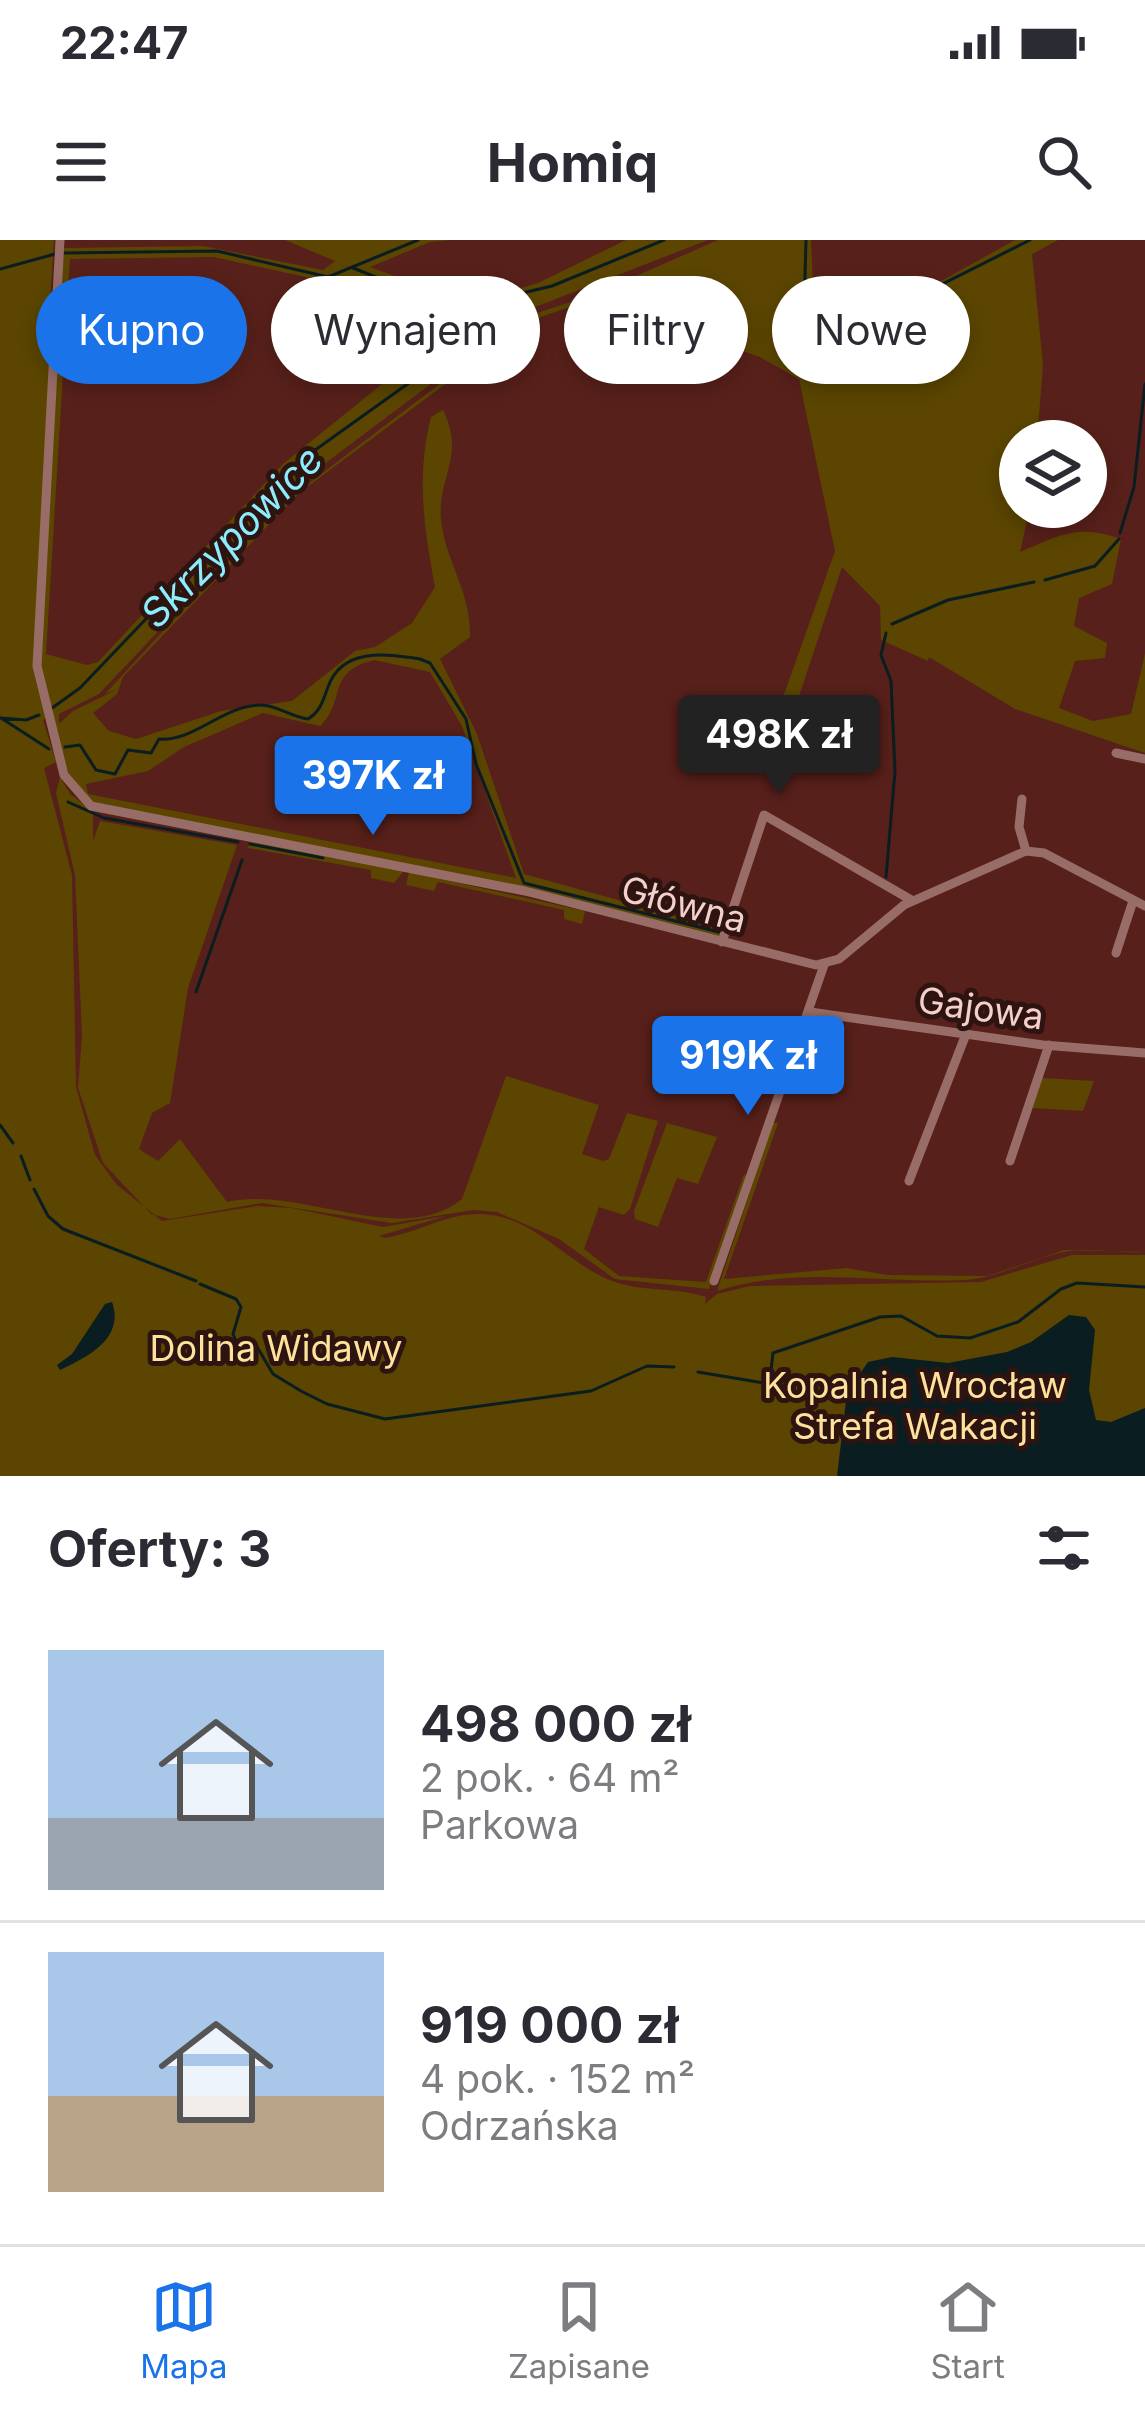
<!DOCTYPE html>
<html lang="pl">
<meta charset="utf-8">
<style>
body{margin:0;font-family:Inter,sans-serif;background:#f7f7f7;color:#2b2b33;height:100vh;display:flex;flex-direction:column;font-size:45px;white-space:nowrap}
*{box-sizing:border-box;margin:0}
p{font-size:39px;color:#7c7c81}
.icon{flex:none;width:66px;height:66px;fill:none;stroke:currentColor;stroke-width:2;stroke-linecap:round;stroke-linejoin:round}
.map{position:relative;height:1236px;overflow:hidden}
.side{display:flex;flex-direction:column;background:#fff;flex:1}
.side>*{flex:none}
.banner{position:absolute;left:36px;top:36px;width:1074px;height:108px;display:flex;gap:24px}
.fabs{position:absolute;left:999px;top:180px;display:grid;gap:24px}
.fabs a{display:grid;place-items:center;width:108px;height:108px;border-radius:50%;background:#fff;box-shadow:0 6px 18px #0003;font-size:60px}
.price{position:absolute;translate:-50% -102px;padding:0 27px;border-radius:12px;background:#1a73e8;color:#fff;font-size:39px;line-height:78px;filter:drop-shadow(0 3px 6px #0008)}
.price::after{content:'';position:absolute;left:50%;top:72px;width:36px;height:27px;margin-left:-18px;background:inherit;clip-path:polygon(0 0,100% 0,50% 100%)}
.price.on{background:#222;color:#fff}
ul{padding:0;list-style:none}
li{display:flex;align-items:center;gap:36px;height:300px;padding:0 48px}
li+li{border-top:3px solid #e1e1e2}
li span{display:grid;place-items:center;flex:none;width:336px;height:240px;border-radius:0px;color:#555}
li>.icon{margin-inline-start:auto}
span .icon{width:144px;height:144px;fill:#fffc;stroke-width:1}
li b{font-size:51px}
h2{display:flex;justify-content:space-between;align-items:center;height:144px;padding:0 48px;font-size:51px}
.chip{padding:0 42px;border-radius:54px;background:#fff;box-shadow:0 6px 18px #0003;font-size:42px;line-height:108px}
.chip.on{background:#1a73e8;color:#fff}
.status{display:flex;justify-content:space-between;align-items:center;height:84px;padding:0 60px;background:#fff;direction:ltr}
.status svg{height:33px;fill:currentColor}
header{display:flex;justify-content:space-between;align-items:center;height:156px;padding:0 48px;background:#fff;font-size:54px;font-weight:700}
.menu{display:flex;justify-content:space-around;align-items:center;height:168px;border-top:3px solid #e1e1e2;background:#fff;font-size:33px;color:#7c7c81}
.menu a{display:grid;justify-items:center;gap:6px}
.menu .on{color:#1a73e8}
.map>svg:first-child{display:block}
.green{fill:#5b4500;fill-rule:evenodd}
.water{fill:#0a1d20}
.lines{fill:none;stroke-linecap:round;stroke-linejoin:round}
.stream{stroke:#0a1d20;stroke-width:3}
.minor{stroke:#996d67;stroke-width:9}
.labels{text-anchor:middle;dominant-baseline:central;stroke-width:10;stroke-linejoin:round;paint-order:stroke}
.street-label{font-size:36px;fill:#f5d0ca;stroke:#2d1411}
.park-label{font-size:36px;fill:#fee19b;stroke:#2d1411}
.water-label{font-size:39px;font-style:italic;fill:#8cedfc;stroke:#2d1411}
</style>
<div class="status"><b>22:47</b><svg viewBox="0 0 49 12"><path d="M0 12V9h3v3zM5 12V6h3v6zM10 12V3h3v9zM15 12V0h3v12zM26 1h20v11H26zM47 4h2v5h-2z"/></svg></div>
<header><svg class="icon" aria-label="menu" viewBox="0 0 24 24"><path d="M4 6h16M4 12h16M4 18h16"/></svg>Homiq<svg class="icon" aria-label="search" viewBox="0 0 24 24"><circle cx="10" cy="10" r="6"/><path d="M15 15l6 6"/></svg></header>
<div class="map">
<svg width="1145" height="1236" viewBox="0 0 1145 1236">
<rect width="100%" height="100%" fill="#58201a"/>
<path class="green" d="M0,0H54L48,92L58,107L64,8L203,6L323,30L335,21L285,0H452L430,2L370,27L469,63L538,43L626,0H708L494,83L464,119L295,246L99,454L59,474V484L73,471L118,449L105,454L279,266L462,127L497,86L595,54L718,0H811L815,88L828,104L1015,0H1058L1032,14L1043,125L1037,201H1020V267H1030L1020,312C1059,296 1076,283 1121,299L1112,344L1079,358L1074,386L1107,403L1105,418L1075,421L1059,468L1093,481L1131,474L1145,413V513L1015,469L929,417L928,421L881,400L880,366L842,327L776,525L761,519L835,311L799,139L760,117L707,99L649,98L612,52L498,92L475,122L299,253L123,437L117,454L93,473L109,491L136,499L221,471L292,461L355,411L375,407L412,383L435,347C424,287 416,237 431,177L443,170C466,217 437,237 441,279C445,322 471,350 470,397L440,419L477,494L524,634L723,689L721,697L89,561L72,543L48,477L43,480L56,522L44,528L72,635L76,847L95,915L116,944L162,981L257,966L292,968L383,987L446,976L379,996L385,998C416,993 444,975 475,974C532,971 566,1025 615,1042C645,1052 676,1047 706,1057L705,1064L717,1054L750,1046L981,1042L1072,1015H1145V1236H0ZM214,17L319,40L369,42L453,74L455,85L283,224L98,422L87,425L46,414L70,19ZM374,420L430,432L462,486L516,638L88,554L86,544L148,531L184,507L263,473L320,486C347,461 325,432 374,420Z
M60,537L70,554L93,571V601L100,581L237,605L188,748L170,863L152,873L139,909L158,921L180,899L227,962C301,945 400,1009 462,959L506,836L599,865L582,914L603,921L609,919L627,873L658,881L630,969L624,975L599,967L584,1009L619,1036L706,1042L744,934L748,937L709,1049L615,1039L559,999L497,972L473,970L392,983L262,963L170,979L151,974L103,923L78,848L82,796L75,635L56,553Z
M250,601L400,629L403,632L394,643L371,638V630L248,608Z
M409,632L585,671L582,684L564,679V670L438,642L434,651L406,645Z
M1042,838L1094,841L1083,871L1032,868Z
M667,883L717,897L698,944L677,938L658,987L635,979L634,971Z
M773,883H778L724,1039L847,1028L887,1035L988,1036L1064,1010L1145,1012C1123,1014 1102,1009 1080,1010C1040,1012 1005,1038 964,1040C881,1044 797,1025 717,1051Z"/>
<path class="water" d="M112,1062C125,1098 88,1117 60,1130L57,1125L72,1114L105,1064Z
M1069,1075L1086,1077L1095,1090L1089,1150L1096,1180L1111,1182L1145,1168V1236H837L847,1153L868,1122L892,1117L948,1123L1007,1112L1031,1102Z"/>
<g class="lines">
<path class="stream" d="M806,0L804,72L812,94L827,102L1030,0
M64,13L217,11L328,37L418,0
M353,28L472,75
M0,29L55,14
M1120,293L1134,247L1145,144
M1045,340L1095,326L1119,299
M892,384L948,360L1034,342
M886,393L881,415L891,441L895,531L886,637
M52,468L80,448L290,228L441,120L460,103L484,62L552,46L664,0
M0,478L26,480L39,475
M1,478L49,509
M65,507L80,505L96,530L115,534L128,510L151,513L159,499C194,502 223,465 261,465C277,465 291,477 308,479C321,471 323,460 328,447C342,407 386,414 420,419L430,423L466,479L476,524L524,643L719,692
M68,562L104,578L238,602
M250,604L323,618
M196,752L242,620
M0,885L13,903
M21,916L30,940
M34,949L48,976L63,989L196,1041
M200,1044L236,1059L241,1067L233,1094L239,1108L256,1105L273,1134L301,1151L327,1164L385,1179L591,1151L647,1126L674,1127
M698,1132L764,1143L770,1139L773,1113L880,1077L901,1076L937,1096L970,1098L1018,1082L1061,1049L1077,1043L1145,1047"/>
<path class="minor" d="M60,0L37,426L64,535L91,566L525,651L816,725L839,719L904,665L1026,611L1044,613L1145,666
M1116,513L1145,519
M1022,559L1019,587L1026,611
M722,702L764,575L913,661
M1116,713L1133,661
M810,772L1043,805L1145,813
M1010,921L1049,805
M909,941L966,794
M714,1041L824,725"/>
</g>
<g class="labels">
<g class="street-label">
<text transform="translate(684 664) rotate(15)">Główna</text>
<text transform="translate(981 768) rotate(8)">Gajowa</text>
</g>
<g class="park-label">
<text x="276" y="1108">Dolina Widawy</text>
<text x="915" y="1145">Kopalnia Wrocław<tspan x="915" dy="41">Strefa Wakacji</tspan></text>
</g>
<g class="water-label">
<text transform="translate(231 296) rotate(-45)">Skrzypowice</text>
</g>
</g>
</svg>
<div class="fabs">
<a><svg class="icon" aria-label="layers" viewBox="0 0 24 24"><path d="M12 4l9 5-9 5-9-5zM3 14l9 5 9-5"/></svg></a>
</div>
<b class="price on" style="left:779px;top:557px">498K zł</b>
<b class="price" style="left:373px;top:598px">397K zł</b>
<b class="price" style="left:748px;top:878px">919K zł</b>
<div class="banner">
<a class="chip on">Kupno</a>
<a class="chip">Wynajem</a>
<a class="chip">Filtry</a>
<a class="chip">Nowe</a>
</div>
</div>
<section class="side">
<h2>Oferty: 3<svg class="icon" aria-label="filters" viewBox="0 0 24 24"><path d="M4 7h16M4 17h16"/><circle cx="9" cy="7" r="2"/><circle cx="15" cy="17" r="2"/></svg></h2>
<ul>
<li><span style="background:linear-gradient(#a9c7e8 70%,#9aa5b1 0)"><svg class="icon" aria-label="home" viewBox="0 0 24 24"><path d="M3 11l9-7 9 7M6 9v11h12V9"/></svg></span><div><b>498 000 zł</b><p>2 pok. · 64 m²</p><p>Parkowa</p></div></li>
<li><span style="background:linear-gradient(#a9c7e8 60%,#b9a48a 0)"><svg class="icon" aria-label="home" viewBox="0 0 24 24"><path d="M3 11l9-7 9 7M6 9v11h12V9"/></svg></span><div><b>919 000 zł</b><p>4 pok. · 152 m²</p><p>Odrzańska</p></div></li>
</ul>
</section>
<nav class="menu">
<a class="on"><svg class="icon" aria-label="map" viewBox="0 0 24 24"><path d="M3 6l6-2 6 2 6-2v14l-6 2-6-2-6 2zM9 4v14M15 6v14"/></svg>Mapa</a>
<a><svg class="icon" aria-label="saved" viewBox="0 0 24 24"><path d="M7 4h10v16l-5-4-5 4z"/></svg>Zapisane</a>
<a><svg class="icon" aria-label="home" viewBox="0 0 24 24"><path d="M3 11l9-7 9 7M6 9v11h12V9"/></svg>Start</a>
</nav>
